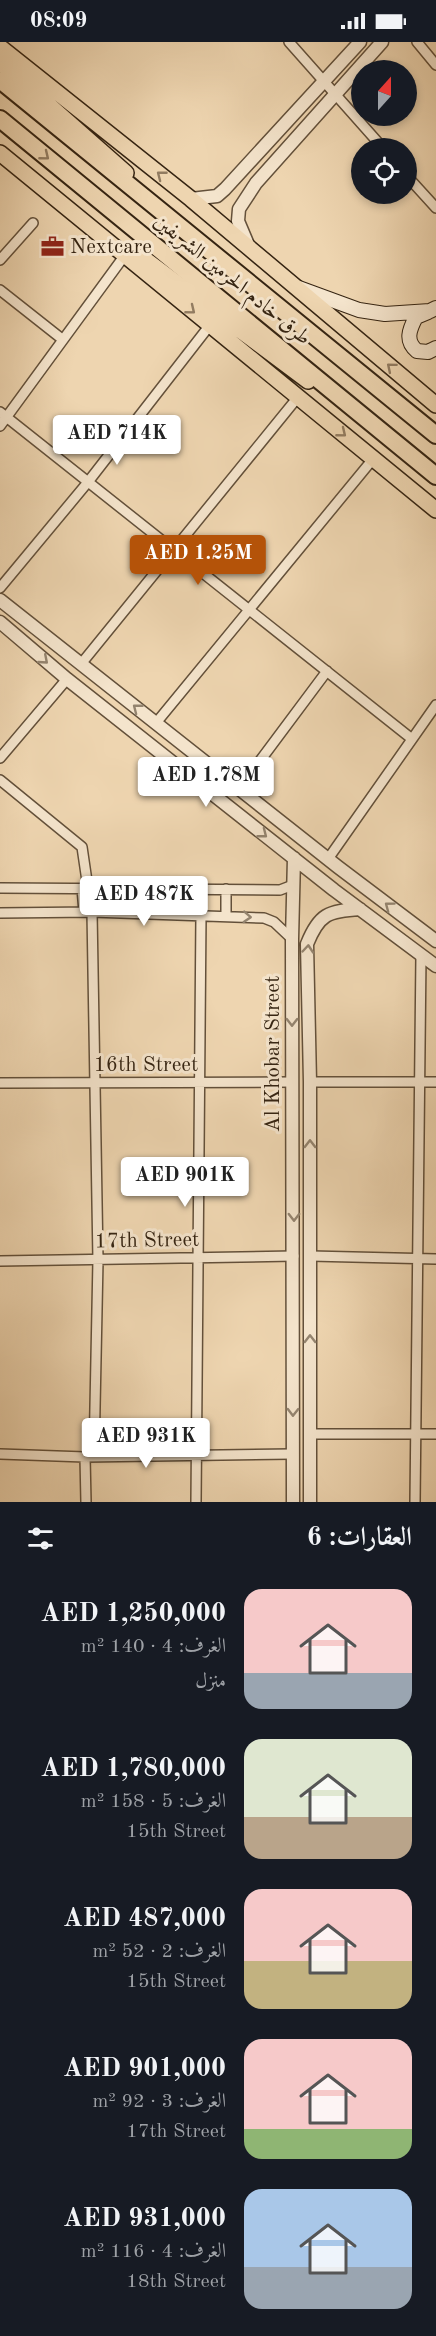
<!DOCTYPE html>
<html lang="ar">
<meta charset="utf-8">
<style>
body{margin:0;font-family:"Old Standard TT",Amiri,serif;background:#20242c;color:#f1f3f6;direction:rtl;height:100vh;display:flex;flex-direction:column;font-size:22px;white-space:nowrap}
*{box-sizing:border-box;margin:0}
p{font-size:20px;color:#9ea1a6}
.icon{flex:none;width:33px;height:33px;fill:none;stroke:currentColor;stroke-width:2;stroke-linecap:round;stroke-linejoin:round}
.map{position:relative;height:1460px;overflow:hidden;direction:ltr}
.panel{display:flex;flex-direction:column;background:#171b24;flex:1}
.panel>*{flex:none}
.needle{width:39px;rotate:21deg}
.buttons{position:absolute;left:351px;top:18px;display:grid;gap:12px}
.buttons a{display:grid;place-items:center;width:66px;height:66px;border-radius:50%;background:#171b24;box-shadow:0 3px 9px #0003;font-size:30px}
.price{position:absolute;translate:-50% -51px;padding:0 14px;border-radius:6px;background:#fff;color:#222;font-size:20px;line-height:39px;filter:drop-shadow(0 2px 3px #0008)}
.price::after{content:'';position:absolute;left:50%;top:36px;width:18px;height:14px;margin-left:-9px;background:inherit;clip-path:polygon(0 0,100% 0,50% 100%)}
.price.on{background:#b45309;color:#fff}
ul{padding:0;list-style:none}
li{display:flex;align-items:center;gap:18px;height:150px;padding:0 24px}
li span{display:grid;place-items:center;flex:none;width:168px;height:120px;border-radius:18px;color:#555}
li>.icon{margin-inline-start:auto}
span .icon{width:72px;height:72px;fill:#fffc;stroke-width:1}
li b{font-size:26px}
h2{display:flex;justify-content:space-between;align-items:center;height:72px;padding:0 24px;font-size:26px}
.status{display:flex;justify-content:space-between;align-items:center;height:42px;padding:0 30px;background:#171b24;direction:ltr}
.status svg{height:16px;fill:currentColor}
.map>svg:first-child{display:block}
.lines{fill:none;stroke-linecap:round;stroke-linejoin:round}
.minor-casing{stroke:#63503a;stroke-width:12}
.tertiary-casing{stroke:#63503a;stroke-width:15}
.secondary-casing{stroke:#352412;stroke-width:16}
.primary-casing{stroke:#352412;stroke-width:18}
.motorway-casing{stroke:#352412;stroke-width:20}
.minor{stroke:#f4e4cc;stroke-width:9}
.tertiary{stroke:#f4e4cc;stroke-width:12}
.secondary{stroke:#f4e4cc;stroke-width:14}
.primary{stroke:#eed5b0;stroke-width:15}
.motorway{stroke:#eed5b0;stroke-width:16}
.oneway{stroke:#927c61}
.oneway2{stroke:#94846f}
.labels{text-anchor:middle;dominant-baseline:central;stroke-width:6;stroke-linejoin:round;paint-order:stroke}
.poi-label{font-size:21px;fill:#352412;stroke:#f4e4cc;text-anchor:start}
.street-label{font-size:21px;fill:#352412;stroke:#f4e4cc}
</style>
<div class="status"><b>08:09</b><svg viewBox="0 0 49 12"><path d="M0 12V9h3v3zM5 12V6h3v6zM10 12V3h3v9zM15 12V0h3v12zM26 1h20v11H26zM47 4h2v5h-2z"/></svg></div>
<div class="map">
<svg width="436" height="1460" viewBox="0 0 436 1460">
<rect width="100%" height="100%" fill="#eed5b0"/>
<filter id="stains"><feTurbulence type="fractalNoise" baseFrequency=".00333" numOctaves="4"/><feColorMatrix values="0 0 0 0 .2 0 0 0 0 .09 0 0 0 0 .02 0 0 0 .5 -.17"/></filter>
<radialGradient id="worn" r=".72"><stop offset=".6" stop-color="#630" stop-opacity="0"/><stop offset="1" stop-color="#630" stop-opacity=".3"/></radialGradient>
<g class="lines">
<defs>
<path id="minor" d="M289,0L383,106
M417,0L436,23
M406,133L436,166
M0,218L33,181
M0,248L62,297
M0,370L412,697
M0,384L125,213
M0,546L88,440L210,283
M81,622L298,355
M156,681L373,417
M0,716L67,637
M0,738L82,805L88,846
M239,747L327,629
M328,817L436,663
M0,846L280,848L293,843
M82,846L84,870
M92,870L98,1218L94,1414
M0,871L92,870L264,876L274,880L292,897
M226,874V847
M310,1040H436
M0,1041L293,1040
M311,1214L436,1217
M0,1219L294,1214
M310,1392H436
M0,1412L85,1415L292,1412
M85,1415L86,1460
M196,1460L201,872
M415,1460L421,913"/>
<path id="tertiary" d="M191,157L217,154L225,147L360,0
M249,205L238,179L239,167L256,141L382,0
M0,558L338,825L436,899
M0,580L67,637L334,848L436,924
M293,1460L292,897L294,816
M310,1460V1040L307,902C319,872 328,869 360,867"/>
<path id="secondary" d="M299,246L359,268L385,272L430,269L436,266
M428,270L416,275C409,288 405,299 417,309L428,310L436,306"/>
<path id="primary" d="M0,5L191,157L436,363
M0,20L126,131
M0,111L436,468
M142,215L308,339"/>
<path id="motorway" d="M0,38L436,393
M0,77L436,434"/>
</defs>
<use href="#minor" class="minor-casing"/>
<use href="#tertiary" class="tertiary-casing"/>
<use href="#secondary" class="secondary-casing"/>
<use href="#primary" class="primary-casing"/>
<use href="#motorway" class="motorway-casing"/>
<use href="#minor" class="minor"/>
<use href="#tertiary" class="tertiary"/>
<use href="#secondary" class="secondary"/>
<use href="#primary" class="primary"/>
<use href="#motorway" class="motorway"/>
</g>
<defs><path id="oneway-chevron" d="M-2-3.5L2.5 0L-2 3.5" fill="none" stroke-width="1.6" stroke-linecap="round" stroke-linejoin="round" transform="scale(1.5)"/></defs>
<g class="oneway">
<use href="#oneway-chevron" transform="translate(45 114) rotate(39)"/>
<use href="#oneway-chevron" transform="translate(161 133) rotate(-142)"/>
<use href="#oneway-chevron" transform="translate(191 268) rotate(39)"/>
<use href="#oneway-chevron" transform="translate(391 325) rotate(-140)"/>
<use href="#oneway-chevron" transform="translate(342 391) rotate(39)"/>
</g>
<g class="oneway2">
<use href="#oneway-chevron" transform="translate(44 618) rotate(41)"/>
<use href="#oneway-chevron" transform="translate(137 666) rotate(-142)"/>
<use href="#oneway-chevron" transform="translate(263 792) rotate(38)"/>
<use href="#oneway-chevron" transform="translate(389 864) rotate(-143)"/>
<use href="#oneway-chevron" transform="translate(247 875) rotate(3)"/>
<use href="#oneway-chevron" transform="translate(308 907) rotate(-85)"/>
<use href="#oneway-chevron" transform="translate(292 980) rotate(90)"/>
<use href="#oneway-chevron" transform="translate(310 1102) rotate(-90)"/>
<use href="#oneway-chevron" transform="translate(294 1175) rotate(90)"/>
<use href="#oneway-chevron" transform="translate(310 1297) rotate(-90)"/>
<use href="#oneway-chevron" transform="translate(293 1370) rotate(91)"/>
</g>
<defs>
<symbol id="office-bare" viewBox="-9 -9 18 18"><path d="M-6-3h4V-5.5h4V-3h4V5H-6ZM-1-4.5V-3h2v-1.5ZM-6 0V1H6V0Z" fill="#8f2418" stroke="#f4e4cc" stroke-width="2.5" paint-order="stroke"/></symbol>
</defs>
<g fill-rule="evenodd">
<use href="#office-bare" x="36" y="188" width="33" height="33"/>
</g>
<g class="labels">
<g class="poi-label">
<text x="70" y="205">Nextcare</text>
</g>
<g class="street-label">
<text transform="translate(232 238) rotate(39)">طرق خادم الحرمين الشريفين</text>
<text transform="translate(273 1012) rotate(-90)">Al Khobar Street</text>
<text x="146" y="1023">16th Street</text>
<text transform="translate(147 1199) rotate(-1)">17th Street</text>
</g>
</g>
<rect width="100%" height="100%" filter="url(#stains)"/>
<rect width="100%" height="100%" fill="url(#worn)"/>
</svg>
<div class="buttons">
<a><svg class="needle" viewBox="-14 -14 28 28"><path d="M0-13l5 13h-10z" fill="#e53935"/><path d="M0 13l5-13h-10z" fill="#9ea1a6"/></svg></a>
<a><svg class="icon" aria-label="locate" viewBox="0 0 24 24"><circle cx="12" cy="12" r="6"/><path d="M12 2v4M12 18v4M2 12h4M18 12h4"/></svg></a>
</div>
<b class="price" style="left:117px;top:424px">AED 714K</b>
<b class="price on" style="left:198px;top:544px">AED 1.25M</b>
<b class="price" style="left:206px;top:766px">AED 1.78M</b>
<b class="price" style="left:144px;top:885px">AED 487K</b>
<b class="price" style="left:185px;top:1166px">AED 901K</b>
<b class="price" style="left:146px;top:1427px">AED 931K</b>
</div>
<section class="panel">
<h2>العقارات: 6<svg class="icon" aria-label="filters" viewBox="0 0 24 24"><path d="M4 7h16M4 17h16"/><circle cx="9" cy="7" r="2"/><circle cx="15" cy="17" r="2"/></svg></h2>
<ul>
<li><span style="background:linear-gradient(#f6c9c9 70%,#9aa5b1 0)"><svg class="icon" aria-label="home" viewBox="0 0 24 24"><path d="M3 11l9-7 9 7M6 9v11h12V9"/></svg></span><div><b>AED 1,250,000</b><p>الغرف: 4 · 140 m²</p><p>منزل</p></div></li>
<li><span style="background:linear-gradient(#dfe7d0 65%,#b9a48a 0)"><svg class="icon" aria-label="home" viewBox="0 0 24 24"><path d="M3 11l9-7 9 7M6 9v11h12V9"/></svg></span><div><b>AED 1,780,000</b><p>الغرف: 5 · 158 m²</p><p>15th Street</p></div></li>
<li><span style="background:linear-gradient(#f6c9c9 60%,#c2b280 0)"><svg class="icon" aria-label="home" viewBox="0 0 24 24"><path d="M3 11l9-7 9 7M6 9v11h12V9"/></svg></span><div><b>AED 487,000</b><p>الغرف: 2 · 52 m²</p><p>15th Street</p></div></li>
<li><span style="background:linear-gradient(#f6c9c9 75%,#8fb573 0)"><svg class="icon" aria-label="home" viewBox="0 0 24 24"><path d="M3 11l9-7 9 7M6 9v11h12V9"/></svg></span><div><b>AED 901,000</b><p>الغرف: 3 · 92 m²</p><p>17th Street</p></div></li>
<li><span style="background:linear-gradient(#a9c7e8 65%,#9aa5b1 0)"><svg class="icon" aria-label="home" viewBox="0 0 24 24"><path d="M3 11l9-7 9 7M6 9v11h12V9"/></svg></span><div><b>AED 931,000</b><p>الغرف: 4 · 116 m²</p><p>18th Street</p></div></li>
</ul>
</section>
